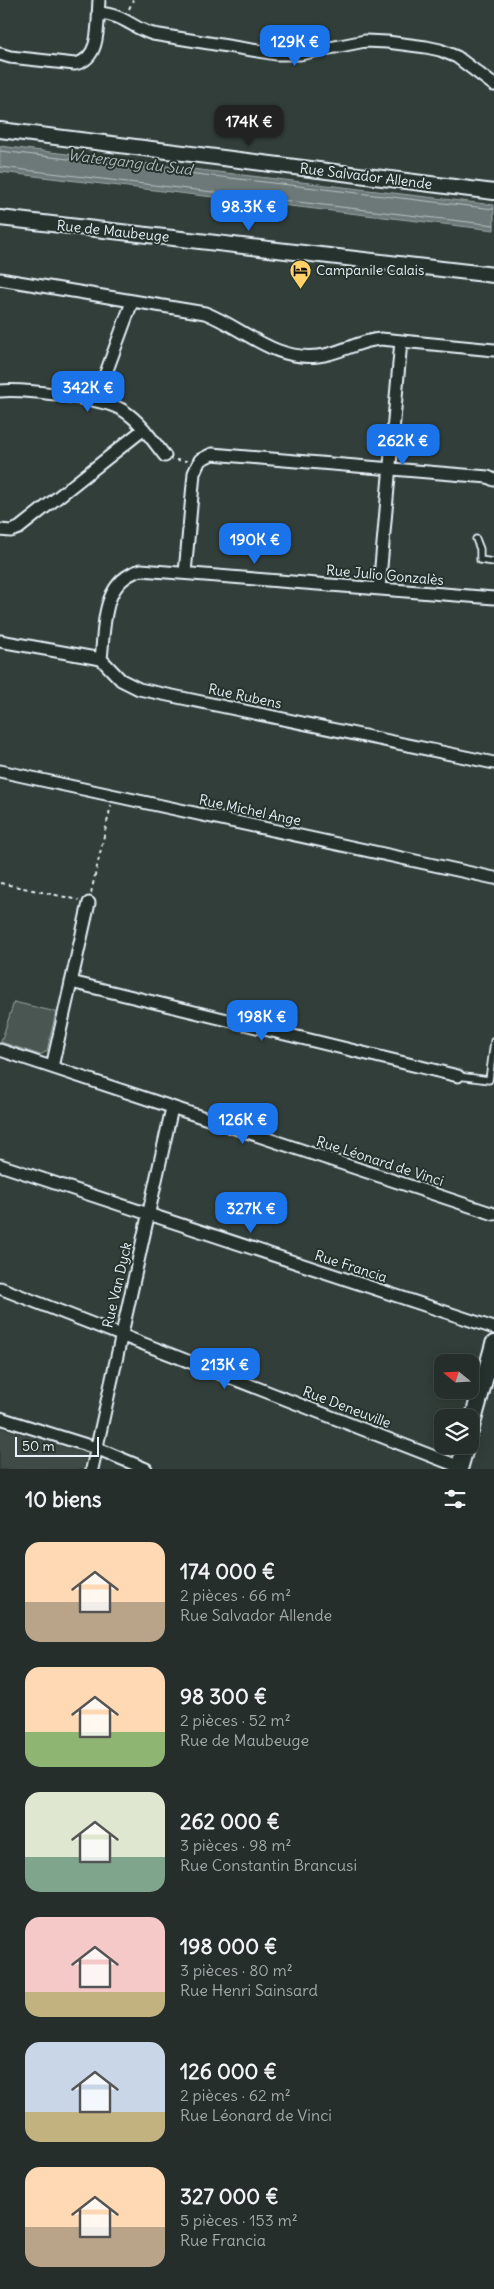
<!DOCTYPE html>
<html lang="fr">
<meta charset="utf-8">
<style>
body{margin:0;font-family:Delius,sans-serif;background:#2e3633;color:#f1f3f6;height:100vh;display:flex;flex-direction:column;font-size:19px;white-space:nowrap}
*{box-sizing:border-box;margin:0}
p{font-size:16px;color:#a4a8a9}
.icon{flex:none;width:28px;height:28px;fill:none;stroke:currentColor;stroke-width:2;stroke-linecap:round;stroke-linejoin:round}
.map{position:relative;height:1469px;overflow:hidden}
.details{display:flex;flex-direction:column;background:#262e2b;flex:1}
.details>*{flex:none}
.needle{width:32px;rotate:288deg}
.tools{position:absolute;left:434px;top:1354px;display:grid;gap:10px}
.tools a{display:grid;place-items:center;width:45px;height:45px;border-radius:10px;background:#262e2b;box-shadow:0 2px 12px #0003,0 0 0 1px #424a47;font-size:25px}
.scale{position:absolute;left:15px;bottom:12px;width:84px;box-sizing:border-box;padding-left:5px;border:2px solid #e8f1f8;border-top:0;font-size:14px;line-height:18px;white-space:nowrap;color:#e8f1f8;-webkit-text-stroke:4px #26332d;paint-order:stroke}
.price{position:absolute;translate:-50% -42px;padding:0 11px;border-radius:10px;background:#1a73e8;color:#fff;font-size:16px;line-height:32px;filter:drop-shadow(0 1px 2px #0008)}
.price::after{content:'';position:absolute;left:50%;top:30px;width:15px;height:11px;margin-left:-8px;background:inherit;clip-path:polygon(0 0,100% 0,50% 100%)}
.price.on{background:#222;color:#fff}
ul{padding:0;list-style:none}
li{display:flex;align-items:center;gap:15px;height:125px;padding:0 25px}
li span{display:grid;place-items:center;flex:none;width:140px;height:100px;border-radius:15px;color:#555}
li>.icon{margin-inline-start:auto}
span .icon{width:60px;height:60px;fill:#fffc;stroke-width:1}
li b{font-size:21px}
h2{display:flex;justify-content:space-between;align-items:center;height:60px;padding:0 25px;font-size:21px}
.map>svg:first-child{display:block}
.built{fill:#3f4b46}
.green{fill:#495651;stroke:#98a4a4}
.water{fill:#6d7978;stroke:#9ea9ab}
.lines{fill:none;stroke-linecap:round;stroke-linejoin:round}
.shore{stroke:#b7c1c5;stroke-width:1}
.service-casing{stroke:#e8f1f8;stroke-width:9}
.minor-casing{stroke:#e8f1f8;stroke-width:15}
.tertiary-casing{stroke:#e8f1f8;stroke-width:18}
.secondary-casing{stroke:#e8f1f8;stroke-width:20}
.path{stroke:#e8f1f8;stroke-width:2;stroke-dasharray:4 4;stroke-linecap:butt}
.service{stroke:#26332d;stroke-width:5.5}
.minor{stroke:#26332d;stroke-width:11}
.tertiary{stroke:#26332d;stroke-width:14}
.secondary{stroke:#26332d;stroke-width:16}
.labels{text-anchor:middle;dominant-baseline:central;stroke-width:4;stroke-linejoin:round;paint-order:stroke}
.street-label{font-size:14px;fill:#e8f1f8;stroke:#26332d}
.poi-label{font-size:14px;fill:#e8f1f8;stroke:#26332d;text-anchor:start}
.water-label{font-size:15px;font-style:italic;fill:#b1bbbe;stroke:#26332d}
</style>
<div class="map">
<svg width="494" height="1469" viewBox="0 0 494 1469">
<rect width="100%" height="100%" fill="#323e39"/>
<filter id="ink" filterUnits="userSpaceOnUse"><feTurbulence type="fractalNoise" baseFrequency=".02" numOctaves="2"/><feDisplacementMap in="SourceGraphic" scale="10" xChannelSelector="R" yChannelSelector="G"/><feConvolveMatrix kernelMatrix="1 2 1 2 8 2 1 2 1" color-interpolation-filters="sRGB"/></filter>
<g filter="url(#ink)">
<path class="built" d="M0,1428L86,1454L83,1469H0Z"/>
<path class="green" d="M14,1002L56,1012L47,1051L40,1055L1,1042Z"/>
<path class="water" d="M0,146L494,205V230L0,172Z"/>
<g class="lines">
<path class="shore" d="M0,151L494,209
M0,167L494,225"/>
<defs>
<path id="service" d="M476,539L480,549V560L494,562
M458,1076L489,1080L494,1041"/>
<path id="minor" d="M98,13C126,15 131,28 153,34L277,54H300L365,41L387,42L426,47L440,50L457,57L494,85
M0,54L10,57L75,64C102,59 97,22 99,0
M0,279L205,313C244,328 273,361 318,356C340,354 359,340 381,339L494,350
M0,391C23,389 106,398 124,411C141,422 152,440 165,456
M96,400L132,302
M0,530L11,531L19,528L144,429
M185,573L194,473L200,460L212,454L488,477L494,480
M379,589L401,341
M0,641L101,659L121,680L139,689L494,763
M101,659C105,626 101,581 141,570L494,598
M0,771L494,878
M71,982L458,1076
M0,1050L494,1214
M52,1067L89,903
M0,1165L494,1328
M0,1288L460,1467
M0,1418L96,1448L146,1469
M92,1469L172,1108"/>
<path id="tertiary" d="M0,130L494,192
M0,218L494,275"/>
<path id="secondary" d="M470,1431L494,1344
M459,1469L466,1445"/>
</defs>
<use href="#service" class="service-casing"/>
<use href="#minor" class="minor-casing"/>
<use href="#tertiary" class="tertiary-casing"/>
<use href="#secondary" class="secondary-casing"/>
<path class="path" d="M129,9L133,0
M176,460L187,461
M0,883L79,900
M91,893L111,805"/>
<use href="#service" class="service"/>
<use href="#minor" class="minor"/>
<use href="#tertiary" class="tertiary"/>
<use href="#secondary" class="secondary"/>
</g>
</g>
<defs>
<symbol id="hotel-pin" viewBox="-11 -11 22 30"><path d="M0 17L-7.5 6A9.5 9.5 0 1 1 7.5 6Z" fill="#ffd166" stroke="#26332d"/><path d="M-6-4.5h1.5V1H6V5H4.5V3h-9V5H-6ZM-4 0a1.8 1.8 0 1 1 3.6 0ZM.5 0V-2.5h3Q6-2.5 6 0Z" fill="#111"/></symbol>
</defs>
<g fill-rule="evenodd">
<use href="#hotel-pin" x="288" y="258" width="25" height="34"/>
</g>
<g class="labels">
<g class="street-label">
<text transform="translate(366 176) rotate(7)">Rue Salvador Allende</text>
<text transform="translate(113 231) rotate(6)">Rue de Maubeuge</text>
<text transform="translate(385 575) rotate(5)">Rue Julio Gonzalès</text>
<text transform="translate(245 696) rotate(12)">Rue Rubens</text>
<text transform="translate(250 810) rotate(12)">Rue Michel Ange</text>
<text transform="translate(380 1161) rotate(18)">Rue Léonard de Vinci</text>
<text transform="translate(351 1266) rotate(18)">Rue Francia</text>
<text transform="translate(117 1285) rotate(-77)">Rue Van Dyck</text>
<text transform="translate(347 1407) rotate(21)">Rue Deneuville</text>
</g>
<g class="poi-label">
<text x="316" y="270">Campanile Calais</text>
</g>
<g class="water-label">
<text transform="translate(130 162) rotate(7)">Watergang du Sud</text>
</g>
</g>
</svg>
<div class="tools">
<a><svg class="needle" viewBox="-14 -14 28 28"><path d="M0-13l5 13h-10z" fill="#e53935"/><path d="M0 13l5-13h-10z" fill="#a4a8a9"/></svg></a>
<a><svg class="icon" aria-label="layers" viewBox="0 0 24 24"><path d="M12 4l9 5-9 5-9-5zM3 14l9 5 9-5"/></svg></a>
</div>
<div class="scale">50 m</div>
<b class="price" style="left:295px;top:67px">129K €</b>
<b class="price on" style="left:249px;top:147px">174K €</b>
<b class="price" style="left:249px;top:232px">98.3K €</b>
<b class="price" style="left:88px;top:413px">342K €</b>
<b class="price" style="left:403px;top:466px">262K €</b>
<b class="price" style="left:255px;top:565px">190K €</b>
<b class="price" style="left:262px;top:1042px">198K €</b>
<b class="price" style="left:243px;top:1145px">126K €</b>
<b class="price" style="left:251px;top:1234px">327K €</b>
<b class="price" style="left:225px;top:1390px">213K €</b>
</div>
<section class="details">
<h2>10 biens<svg class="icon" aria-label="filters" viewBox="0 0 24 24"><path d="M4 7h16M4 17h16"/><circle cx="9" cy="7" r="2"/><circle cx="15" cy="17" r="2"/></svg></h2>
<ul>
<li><span style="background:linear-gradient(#ffd9b3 60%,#b9a48a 0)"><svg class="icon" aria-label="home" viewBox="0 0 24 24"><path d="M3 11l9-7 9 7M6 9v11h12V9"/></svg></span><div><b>174 000 €</b><p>2 pièces · 66 m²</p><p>Rue Salvador Allende</p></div></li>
<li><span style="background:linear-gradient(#ffd9b3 65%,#8fb573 0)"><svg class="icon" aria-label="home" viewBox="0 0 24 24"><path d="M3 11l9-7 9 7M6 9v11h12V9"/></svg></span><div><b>98 300 €</b><p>2 pièces · 52 m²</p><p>Rue de Maubeuge</p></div></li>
<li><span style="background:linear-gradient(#dfe7d0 65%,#7fa58c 0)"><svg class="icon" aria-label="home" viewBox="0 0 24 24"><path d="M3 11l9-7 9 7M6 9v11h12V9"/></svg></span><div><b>262 000 €</b><p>3 pièces · 98 m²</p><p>Rue Constantin Brancusi</p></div></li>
<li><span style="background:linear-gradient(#f6c9c9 75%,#c2b280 0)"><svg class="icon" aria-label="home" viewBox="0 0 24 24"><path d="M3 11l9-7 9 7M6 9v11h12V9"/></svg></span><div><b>198 000 €</b><p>3 pièces · 80 m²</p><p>Rue Henri Sainsard</p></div></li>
<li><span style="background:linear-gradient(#c9d6e8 70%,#c2b280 0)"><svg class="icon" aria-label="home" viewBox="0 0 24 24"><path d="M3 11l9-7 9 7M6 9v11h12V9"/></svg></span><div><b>126 000 €</b><p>2 pièces · 62 m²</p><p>Rue Léonard de Vinci</p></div></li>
<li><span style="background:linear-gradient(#ffd9b3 60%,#b9a48a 0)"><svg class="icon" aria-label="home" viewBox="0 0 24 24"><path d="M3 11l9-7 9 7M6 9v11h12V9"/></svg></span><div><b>327 000 €</b><p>5 pièces · 153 m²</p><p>Rue Francia</p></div></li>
</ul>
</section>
